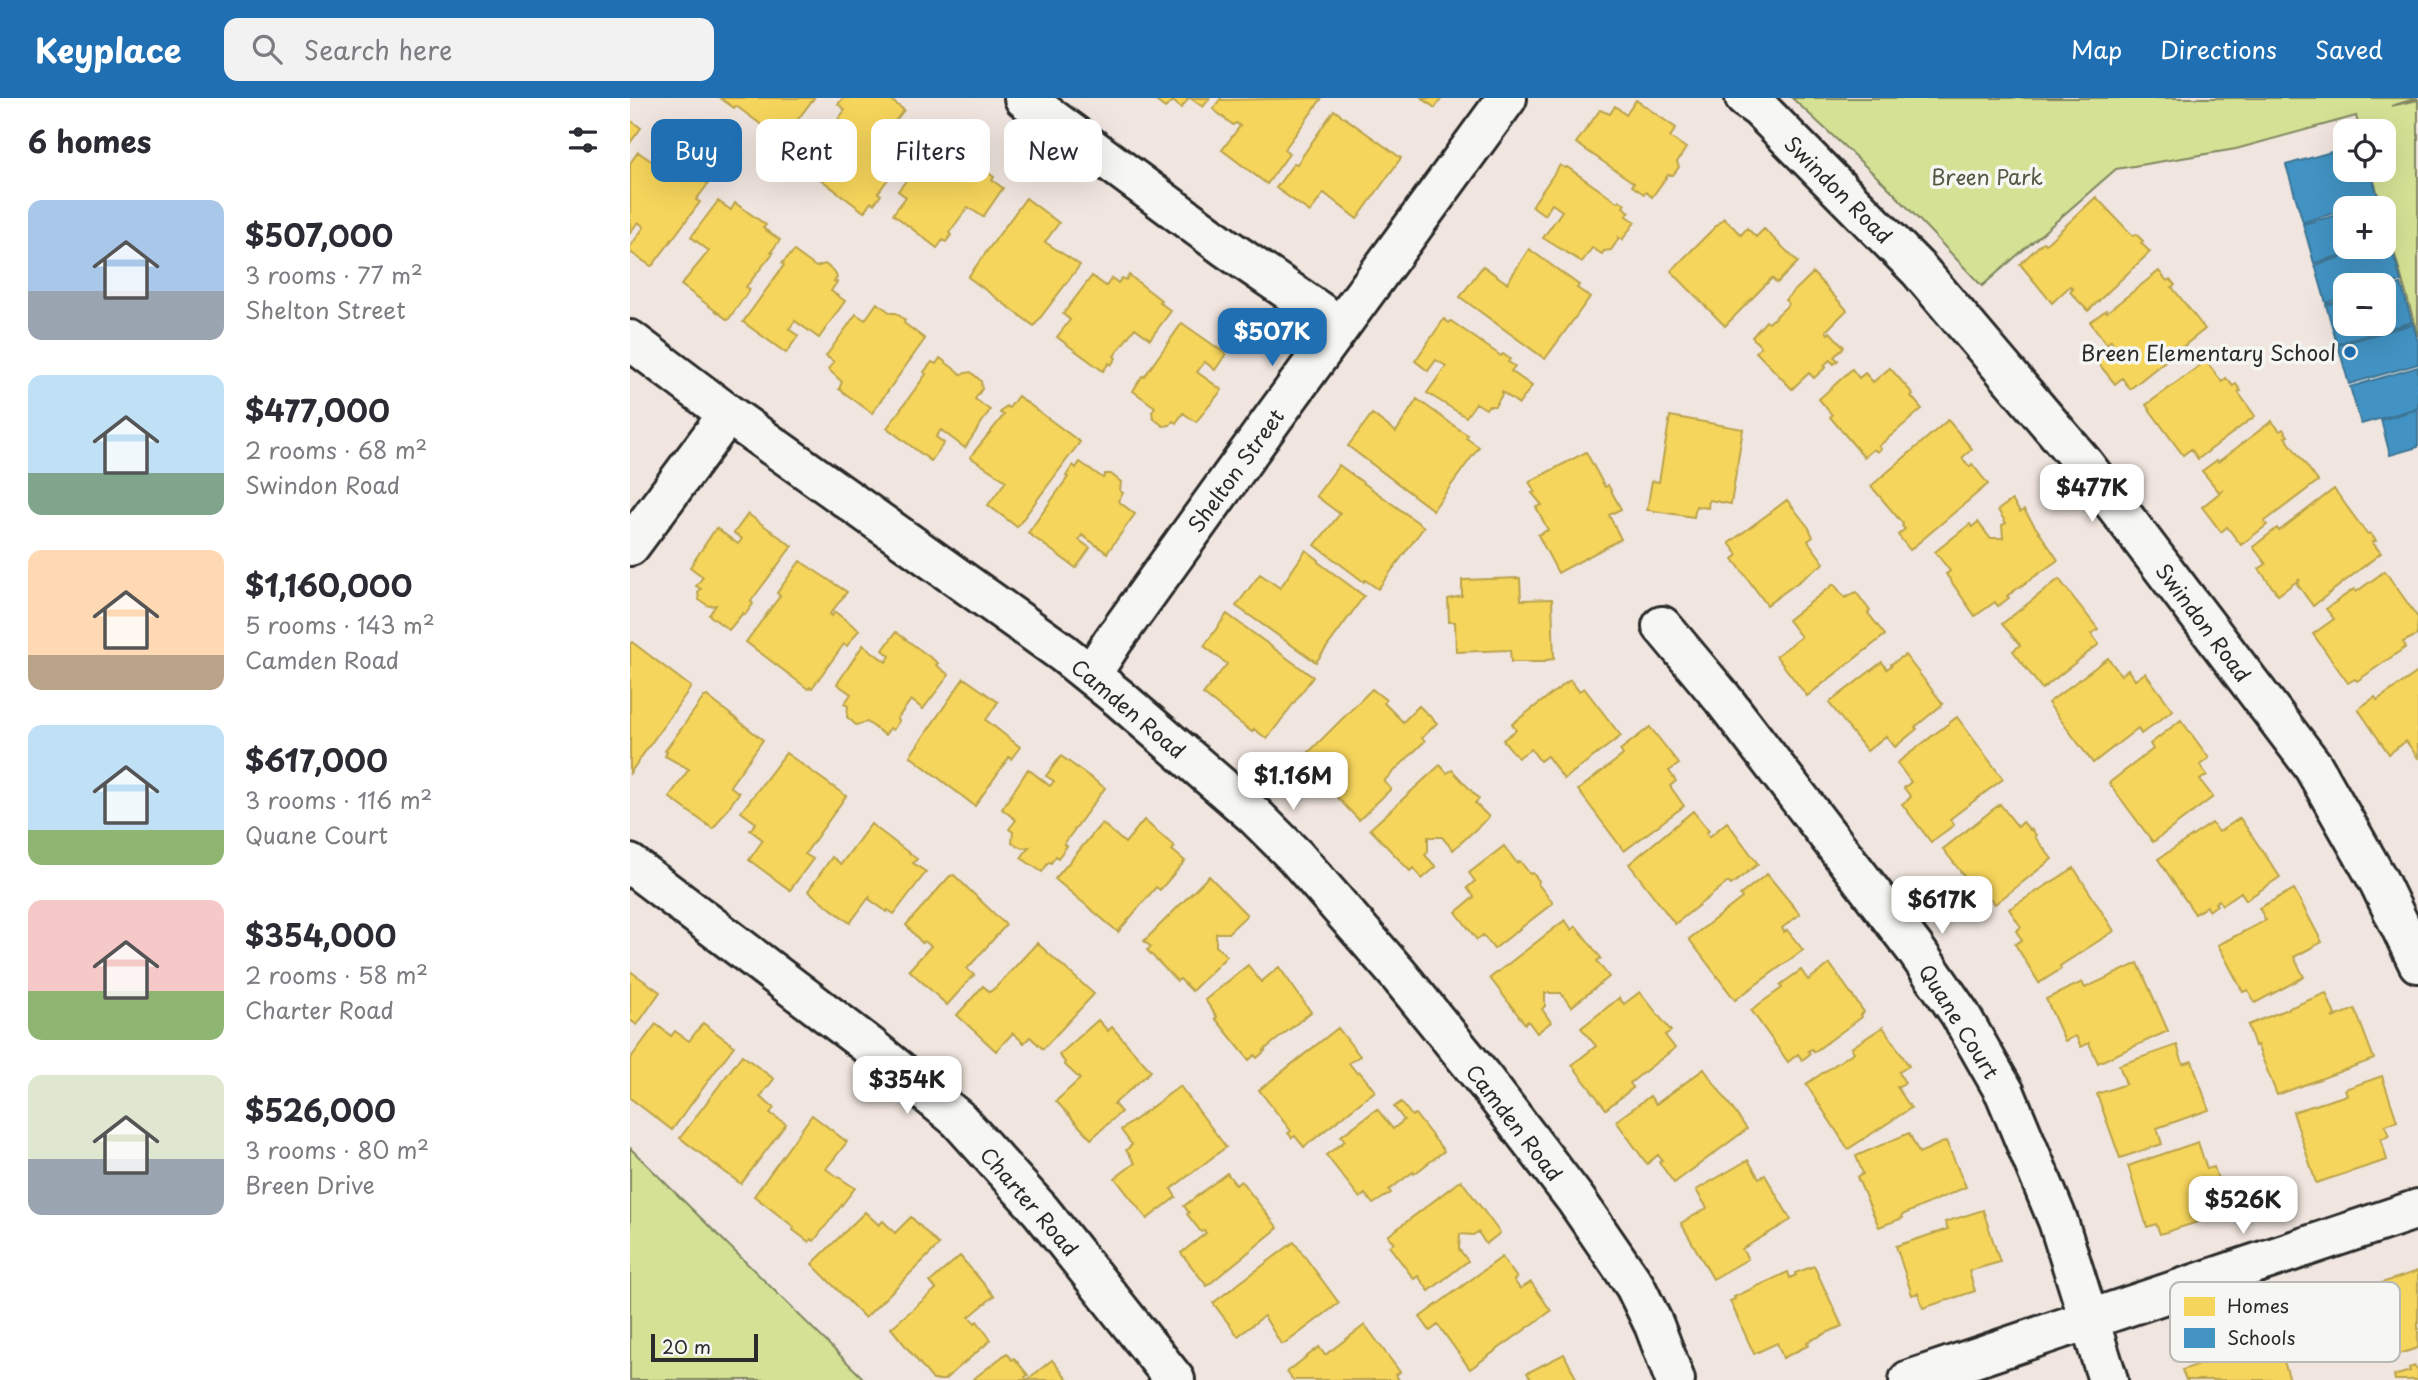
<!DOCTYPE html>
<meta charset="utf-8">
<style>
body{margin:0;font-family:"Playpen Sans",sans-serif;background:#f2f2f3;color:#2b2b33;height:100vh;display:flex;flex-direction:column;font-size:26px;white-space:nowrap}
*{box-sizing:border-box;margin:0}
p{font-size:23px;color:#7c7c81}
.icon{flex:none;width:38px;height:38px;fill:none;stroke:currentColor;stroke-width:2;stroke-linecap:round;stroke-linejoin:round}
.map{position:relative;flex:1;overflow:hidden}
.side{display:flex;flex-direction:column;background:#fff;width:630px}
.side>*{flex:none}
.hud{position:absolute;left:21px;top:21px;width:665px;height:63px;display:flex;gap:14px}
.tools{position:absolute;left:1703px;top:21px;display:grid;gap:14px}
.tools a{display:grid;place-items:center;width:63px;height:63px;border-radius:14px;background:#fff;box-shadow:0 7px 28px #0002;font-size:35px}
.scale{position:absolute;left:21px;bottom:18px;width:107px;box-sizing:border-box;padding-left:7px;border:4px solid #2b2b2b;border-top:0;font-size:19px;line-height:24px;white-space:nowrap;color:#2b2b2b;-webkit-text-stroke:5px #f6f6f2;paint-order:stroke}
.price{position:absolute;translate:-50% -60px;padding:0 16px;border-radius:14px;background:#fff;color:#222;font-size:23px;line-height:46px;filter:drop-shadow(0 2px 4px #0008)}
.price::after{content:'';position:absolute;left:50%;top:42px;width:21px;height:16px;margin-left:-10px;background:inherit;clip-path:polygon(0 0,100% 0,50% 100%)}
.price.on{background:#1f6fb2;color:#fff}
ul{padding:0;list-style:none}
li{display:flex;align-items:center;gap:21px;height:175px;padding:0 28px}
li span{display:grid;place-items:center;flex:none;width:196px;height:140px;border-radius:14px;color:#555}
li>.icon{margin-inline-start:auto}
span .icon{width:84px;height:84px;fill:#fffc;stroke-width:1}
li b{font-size:30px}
h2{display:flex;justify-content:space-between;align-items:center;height:84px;padding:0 28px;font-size:30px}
.chip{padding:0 24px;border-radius:14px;background:#fff;box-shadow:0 7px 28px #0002;font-size:24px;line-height:63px}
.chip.on{background:#1f6fb2;color:#fff}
header{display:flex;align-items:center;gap:42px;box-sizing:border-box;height:98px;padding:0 35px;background:#1f6fb2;color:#fff}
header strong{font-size:33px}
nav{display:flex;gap:38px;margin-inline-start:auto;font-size:24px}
.search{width:490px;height:63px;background:#f2f2f3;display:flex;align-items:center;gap:18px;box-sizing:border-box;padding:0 24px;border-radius:14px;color:#7c7c81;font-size:26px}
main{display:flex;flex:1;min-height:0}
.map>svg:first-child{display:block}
.green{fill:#d5e295;stroke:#808660;stroke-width:2}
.homes{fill:#f6d55c;stroke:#b9a24d;stroke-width:2}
.schools{fill:#4393c3;stroke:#3c7495;stroke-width:2}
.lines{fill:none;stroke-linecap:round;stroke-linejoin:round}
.minor-casing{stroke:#2b2b2b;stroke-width:44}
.minor{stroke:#f6f6f2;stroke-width:38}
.poi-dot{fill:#1f6fb2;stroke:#f6f6f2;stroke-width:2.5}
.labels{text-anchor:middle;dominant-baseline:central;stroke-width:7;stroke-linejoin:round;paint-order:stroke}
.park-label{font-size:21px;fill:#565946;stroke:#f6f6f2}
.street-label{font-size:21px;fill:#2b2b2b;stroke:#f6f6f2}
.poi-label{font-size:21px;fill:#2b2b2b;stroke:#f6f6f2;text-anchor:end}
.key{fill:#f6f6f2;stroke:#b9b9b6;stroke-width:2}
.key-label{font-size:19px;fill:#2b2b2b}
</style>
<header>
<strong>Keyplace</strong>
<div class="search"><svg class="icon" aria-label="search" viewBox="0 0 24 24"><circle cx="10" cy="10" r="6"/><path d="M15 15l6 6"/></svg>Search here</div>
<nav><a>Map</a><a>Directions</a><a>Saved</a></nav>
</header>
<main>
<section class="side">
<h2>6 homes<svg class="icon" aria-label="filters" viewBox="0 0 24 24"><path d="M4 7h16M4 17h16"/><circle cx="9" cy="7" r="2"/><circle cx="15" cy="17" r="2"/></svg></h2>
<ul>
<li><span style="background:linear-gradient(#a9c7e8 65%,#9aa5b1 0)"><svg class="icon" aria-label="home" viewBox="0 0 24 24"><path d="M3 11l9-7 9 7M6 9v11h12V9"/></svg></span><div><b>$507,000</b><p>3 rooms · 77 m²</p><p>Shelton Street</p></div></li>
<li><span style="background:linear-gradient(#bfe0f5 70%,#7fa58c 0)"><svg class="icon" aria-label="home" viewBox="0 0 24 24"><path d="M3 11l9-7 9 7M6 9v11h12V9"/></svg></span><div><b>$477,000</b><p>2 rooms · 68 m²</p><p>Swindon Road</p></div></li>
<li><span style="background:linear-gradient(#ffd9b3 75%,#b9a48a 0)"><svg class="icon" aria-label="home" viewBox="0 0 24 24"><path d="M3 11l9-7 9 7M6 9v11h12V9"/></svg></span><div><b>$1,160,000</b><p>5 rooms · 143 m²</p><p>Camden Road</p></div></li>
<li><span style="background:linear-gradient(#bfe0f5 75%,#8fb573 0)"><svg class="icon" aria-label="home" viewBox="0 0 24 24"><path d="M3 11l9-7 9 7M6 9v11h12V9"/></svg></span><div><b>$617,000</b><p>3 rooms · 116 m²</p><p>Quane Court</p></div></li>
<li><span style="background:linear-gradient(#f6c9c9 65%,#8fb573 0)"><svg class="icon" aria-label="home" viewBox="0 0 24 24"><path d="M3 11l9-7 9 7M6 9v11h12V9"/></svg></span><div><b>$354,000</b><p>2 rooms · 58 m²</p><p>Charter Road</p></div></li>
<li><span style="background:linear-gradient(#dfe7d0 60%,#9aa5b1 0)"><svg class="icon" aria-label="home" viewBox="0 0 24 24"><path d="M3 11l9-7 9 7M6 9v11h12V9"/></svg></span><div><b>$526,000</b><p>3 rooms · 80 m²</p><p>Breen Drive</p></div></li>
</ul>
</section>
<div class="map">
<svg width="1788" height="1282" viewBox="0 0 1788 1282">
<rect width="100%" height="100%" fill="#f1e6df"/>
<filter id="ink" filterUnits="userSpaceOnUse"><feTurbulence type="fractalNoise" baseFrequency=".0143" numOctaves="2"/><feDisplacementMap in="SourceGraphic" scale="14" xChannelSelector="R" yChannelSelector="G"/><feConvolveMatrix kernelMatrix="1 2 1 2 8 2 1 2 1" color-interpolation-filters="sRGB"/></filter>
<g filter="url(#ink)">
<path class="green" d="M1162,0H1788L1761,8L1788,2V238L1741,72H1754V33H1730L1726,18L1606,51L1486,71L1352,188L1258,89Z
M0,1050L235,1282H0Z"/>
<path class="homes" d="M90,0H184L152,42L106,8L104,10Z
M213,0H258L274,12L257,33L282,52L273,65L271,63L248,95L251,97L244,106L241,104L234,114L173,68L215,12L208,6Z
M522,0H559L551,10L543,3L535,10Z
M560,0H580L573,9Z
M591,0L592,2L692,0L654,52L659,56L637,86L592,52L610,28L606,25L603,27L583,11Z
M792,0H812L805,10Z
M1006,2L1046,30L1040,39L1056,50L1047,64L1049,69L1043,77H1038L1022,99L1016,94L1014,96L1002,88L1004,85L946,45L970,12L980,16L985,8L996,17Z
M704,12L771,60L727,121L694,95L680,114L646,90L664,65L667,66Z
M0,22L11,30L0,45Z
M8,54L26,66L35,54L78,86L66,102L70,104L23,167L21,168L0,154V149L14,129L8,124L0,135V65Z
M316,55L324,61L331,55L364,79L362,82L373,90L353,119L338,109L319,135L321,137L316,144L313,142L307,150L263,116L276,99L268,93L296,57L308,66Z
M930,67L935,70L937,69L987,104L989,102L995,106L993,109L1000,114L996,118L1005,124L992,142L988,139V142L981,152L974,153L972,156L962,150L952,164L913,140L932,113L922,106L915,117L902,108Z
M1466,99L1503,138L1506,136L1513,143L1511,145L1520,154L1458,213L1440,194L1443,191L1440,188L1422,205L1390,166L1413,144L1416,146Z
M396,100L429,125L415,144L450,167L404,228L338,179Z
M88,103L101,112L105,105L136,127L133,130L150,142L141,154L143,155L116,189L120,191L98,222L51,187L79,153L61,139Z
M1094,120L1111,137L1117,130L1126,139L1134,131L1168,164L1147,185L1142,180L1095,228L1041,173Z
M899,151L949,187L947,190L960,199L915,261L830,199L853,168L877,185Z
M164,153L186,169L195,166L205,174L207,180L204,183L207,184L201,193L215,203L189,240L165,223L159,231L168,238L156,255L113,224L154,167L152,165Z
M1529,173L1537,183L1540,181L1545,187L1542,189L1575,231L1500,291L1492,280L1485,286L1464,260L1483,245L1481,242L1477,246L1460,224L1476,212L1477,214Z
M1183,175L1217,212L1196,233L1198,236L1200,234L1214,249L1204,259L1208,262L1204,266L1200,262L1194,267L1196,269L1184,280L1179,275L1162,291L1126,254L1131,249L1122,239L1136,223L1139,225L1159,206L1155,202Z
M499,177L531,202L529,204L541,213L520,241L505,230L484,258L486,260L481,267L479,265L473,273L427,239L440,222L433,216L462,178L476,188L482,180L488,185L492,180L496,182Z
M247,205L261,215H266L275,222L274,225L295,241L242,315L209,291L212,284L198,271L204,264L196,258L226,216L235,222Z
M814,221L819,225L821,223L871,258L873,256L880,261L878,264L885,268L881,273L902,288L889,306L872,294V297L865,308H858L856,311L846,305L836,319L797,295L816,268L806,262L798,273L785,263Z
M552,225L596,256L585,272L575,264L567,274L592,292L566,324L553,315L546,325L543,323L540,327L533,328L523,320L522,314L525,309L503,293L512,278L514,279Z
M310,260L331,276L341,274L351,283L352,291L345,301L360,312L335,350L311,332L306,339L314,345L301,363L257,330L296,276L294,274L302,264L306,266Z
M1576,263L1592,284L1596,280L1603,288L1606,286L1611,293L1608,294L1625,318L1568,361L1561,351L1553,357L1516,307Z
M1260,270L1283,296L1281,298L1292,311L1249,348L1251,351L1247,354L1244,351L1234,359L1200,319L1202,317L1189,301L1222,271L1229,280L1235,275L1243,284Z
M388,298L450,344L387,429L358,407L376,383L340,359L374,317L370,315L376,308L379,310Z
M787,301L830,332L838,337L836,340L849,349L803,412L718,348L742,316L766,334Z
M1040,318L1113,331L1101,406L1079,402L1078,410L1066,408L1064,419L1017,412L1022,383L1029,384Z
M1318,322L1342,351L1332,360L1340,369L1342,366L1358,386L1280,452L1268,437L1275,431L1272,428L1273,426L1241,388Z
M1642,323L1650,333L1653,331L1658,338L1655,339L1688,383L1634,424L1637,427L1611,447L1597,429L1591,434L1572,409L1593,392L1589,394L1572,373L1587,362L1588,364Z
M956,354L975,389L978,387L991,411L979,417L991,441L928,475L908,437L918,432L906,409L912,407L902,395L905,394L899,384Z
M450,364L473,380L475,376H481L491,384L490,393L493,395L488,403L505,416L477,455L452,437L449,442L460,450L446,470L398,435L438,379L436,378L443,367L446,370Z
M709,367L794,429L748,491L735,482L734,484L685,447L710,416L686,398Z
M1704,391L1737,436L1740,435L1746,443L1742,444L1751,455L1683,508L1667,486L1670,481L1648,497L1629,471L1636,466L1623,449L1647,430L1649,433Z
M1157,402L1179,430L1183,439L1178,443L1194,465L1137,507L1103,461L1108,457L1099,445Z
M1382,402L1390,414L1394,412L1428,462L1377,498L1379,500L1368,508L1365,504L1345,518L1316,476L1320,473L1305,454L1340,426L1342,429L1348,424L1360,440H1373L1372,427L1376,425L1368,412Z
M118,416L162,448L121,503L123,506L115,517L113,515L99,532L79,517L86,507L79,508L69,502L68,494L71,491L66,488L73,479L60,469L86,430L108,446L112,441L104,435Z
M676,452L689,462L688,464L734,498L686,564L606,508L630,476L650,490Z
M170,463L217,494L200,516L202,518L205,514L229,532L217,548L214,546L182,590L180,589L178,591L116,544L150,498L147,495Z
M1755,473L1788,520L1787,537L1773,544L1776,549L1727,583L1725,581L1718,585L1683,536L1704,521L1696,511L1724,491L1726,494Z
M890,480L891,502L922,501L924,561L916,562L915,564H881L880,552L826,554L825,524H819L818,501L832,498V482Z
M1429,481L1468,531L1461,536L1469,546L1412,591L1383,553L1390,547L1372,526Z
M1204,486L1215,500L1226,494L1240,513L1238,515L1255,537L1177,598L1146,558L1171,539L1158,522Z
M597,516L683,579L637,641L624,631L622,634L573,596L597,566L574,548Z
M266,534L308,565L306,567L319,577L293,611L281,602L267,621L269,623L263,632L260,630L255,637L237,624L226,627L217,619L218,608L214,606L221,596L207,586L233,547L256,564L260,558L253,552Z
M2,544L61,589L0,675V546Z
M1275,557L1313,606L1285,629L1287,631L1265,649L1256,638L1237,653L1199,605L1252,564L1257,571L1262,567L1261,566Z
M1478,560L1491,577L1498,572L1505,582L1515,575L1543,612L1511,636L1508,630L1463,665L1418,605Z
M1788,574V660L1776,643L1759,656L1728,611L1745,599L1747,602Z
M334,580L368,604L356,622L390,649L381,661L379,659L345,708L280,658Z
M940,582L949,593L954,590L991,638L934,681L917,658L910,663L901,651L888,660L873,642L886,632L882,626Z
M742,591L756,602L754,605L773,624L789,608L807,625L792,640L795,643L754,683L761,691L729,722L692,684L701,675L697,670L695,674L677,656Z
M77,598L133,642L100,688L109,695L83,731L39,699L59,671L35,658L37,654L35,653L74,599Z
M1327,619L1373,681L1320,721L1324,727L1301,744L1272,706L1281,699L1274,690L1281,684L1267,665Z
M1551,622L1579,660L1570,667L1577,677L1570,682L1583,699L1523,744L1479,685L1523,651L1520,646Z
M1020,629L1049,666L1039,673L1046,683L1040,688L1054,708L994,753L948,692L993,657L990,652Z
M156,655L216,698L175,756L183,761L160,792L119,762L133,742L120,732L126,725L111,714Z
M431,658L475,690L434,746L437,748L428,760L426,758L421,765L419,764L412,774L391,760L399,749L392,750L382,745L383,734L379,731L386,722L372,711L398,671L420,688L424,683L416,678Z
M810,667L817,675L822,672L849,701L845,705L859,719L823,752L812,739H798V754L795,757L806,769L792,781L783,770L780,773L740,731Z
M1370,706L1388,729L1393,724L1400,732L1401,731L1406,737L1405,739L1422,761L1365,806L1357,797L1352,801L1313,751Z
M1063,713L1079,733L1076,735L1079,739L1097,724L1128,766L1101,787L1098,784L1045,826L999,766Z
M1610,720L1650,779L1616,802L1611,794L1592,807L1589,802L1585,805L1587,807L1579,813L1577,808L1565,816L1528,761L1582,725L1589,734Z
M514,722L545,749L542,752L555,763L530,792L526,789L488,834L425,781L472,725L495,745Z
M241,726L287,761L283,765L296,774L264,816L258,812L257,814L239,801L240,798L220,825L178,793L202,759L211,766Z
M874,748L887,765L890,763L900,776L903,775L909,783L908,786L923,805L864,851L853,837L847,842L826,814L844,799L837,790L845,783L839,775Z
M1444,770L1484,833L1430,868L1431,871L1409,885L1385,846L1392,842L1386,833L1391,829L1379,811Z
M1137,776L1170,816L1152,830L1154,834L1157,832L1173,852L1105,902L1059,841L1112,800L1110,797Z
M324,777L376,827L337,871L344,877L317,907L279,872L301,848L294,843L292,845L276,827L320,778Z
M579,778L617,817L598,835H586V848L597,858L562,893L550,881L547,883L517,852L521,849L514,843Z
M1664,791L1692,844L1664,859L1674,879L1625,905L1618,892L1613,894L1588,847L1636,822L1629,810Z
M935,822L942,832L946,828L971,860L967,863L979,879L941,909L931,895H915V908L912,911L921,924L907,935L898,923L895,926L860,880Z
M407,845L464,896L413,951L400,939L394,945L383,935L366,953L327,917L353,888L360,894L368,887Z
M1508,865L1538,933L1468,965L1459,945L1451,949L1446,938L1435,943L1416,901L1452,884L1455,890Z
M1200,866L1234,914L1231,917L1232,919L1184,954L1182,951L1178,953L1180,956L1172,962L1168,956L1158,964L1121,912L1152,890L1150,887L1171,872L1178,882Z
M618,867L631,884L649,869L681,914L634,952L635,953L627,960L625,957L619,962L585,920L587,919L575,902Z
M0,873L30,894L7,927L0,922Z
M1010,894L1041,933L1035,937L1045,950L1000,985L1003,990L976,1011L942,967L966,948L951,930L989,900L994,906Z
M1696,895L1705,917L1702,920L1725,911L1744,961L1647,997L1627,947L1625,948L1618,927Z
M468,922L478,933L482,929L521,973L484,1006L491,1014L461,1041L426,1003L450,981L434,966L435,964L429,957Z
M73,925L104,948L42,1032L0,1000V961L26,926L41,938L45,933L59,943Z
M1253,929L1279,968L1269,974L1275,985L1267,989L1281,1010L1218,1051L1176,986L1224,954L1221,950Z
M708,930L730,958L719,965L727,975L729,973L745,993L674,1049L665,1038L662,1040L658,1035L661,1033L629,992Z
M1547,947L1553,966L1562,963L1579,1012L1527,1030L1532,1046L1490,1060L1467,996L1496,986L1489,967Z
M112,957L144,981L130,999L144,1010L140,1015L156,1026L111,1086L50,1040Z
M1074,971L1117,1031L1044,1085L1029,1064L1032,1062L1028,1057L1017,1066L986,1023L1020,998L1026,1006Z
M1752,978L1767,1023L1755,1027L1759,1038L1751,1041L1757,1062L1686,1085L1663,1014L1717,997L1715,991Z
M550,988L596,1049L541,1091L546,1099L517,1121L485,1080L505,1065L496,1052L502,1047L491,1032Z
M771,1004L782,1018L785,1016L814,1053L784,1076L783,1074L759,1092L761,1095L743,1106L735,1096L730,1100L696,1057L715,1043L711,1038L747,1011L763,1031L774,1022L764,1009Z
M182,1017L217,1044L196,1071L225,1090L184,1143L181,1141L179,1144L163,1132L164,1129L124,1098Z
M1279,1035L1289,1055L1316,1043L1336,1089L1272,1117L1273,1120L1249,1129L1227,1079L1233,1076L1226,1058Z
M1568,1044L1577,1071L1584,1069L1599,1114L1530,1136L1526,1126L1517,1129L1498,1068Z
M1118,1062L1129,1080L1135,1077L1161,1122L1112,1151L1118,1161L1083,1181L1051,1125L1077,1110L1066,1092Z
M597,1075L606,1087L611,1083L648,1130L577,1188L551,1155L576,1135L574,1132L571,1134L557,1116L559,1115L554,1108Z
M831,1082L870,1135L856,1146L848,1134L843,1137L830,1136L829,1151L838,1163L799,1193L788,1178L784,1181L759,1148L764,1145L758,1138Z
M1353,1112L1370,1164L1339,1173L1345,1193L1293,1210L1288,1195L1282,1197L1266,1148L1318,1131L1315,1124Z
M235,1114L249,1127L253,1123L265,1135L281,1119L309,1147L235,1220L182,1166Z
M664,1144L709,1205L656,1245L651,1246L634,1218L608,1238L583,1205Z
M330,1158L364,1198L339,1219L345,1225L347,1223L361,1242L314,1282H303L261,1230L306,1191L300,1184Z
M872,1159L887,1180L884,1182L890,1191L901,1184L921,1213L840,1271L808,1227L800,1233L790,1219Z
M1184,1168L1212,1228L1177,1244L1179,1247L1153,1260L1147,1245L1124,1256L1100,1203L1105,1201L1104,1199L1158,1174L1160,1180L1166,1177L1165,1175Z
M1788,1173V1250L1744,1264L1722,1203H1724L1721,1195Z
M1632,1224L1637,1239L1645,1236L1660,1282H1556L1552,1272L1581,1262L1574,1243Z
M735,1227L770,1274L766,1277L769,1282H663L657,1274L689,1249L695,1257Z
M377,1255L382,1262L384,1260L398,1277L395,1279L397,1282L422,1262L438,1282H342Z
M934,1256L947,1282H898L901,1281L897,1275Z
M1785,1268L1786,1271L1788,1270V1282H1765L1764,1278L1780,1273L1779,1270Z"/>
<path class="schools" d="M1715,50V72H1740L1749,102L1715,110V112L1673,124L1656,67Z
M1749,105L1750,110H1730Z
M1715,115V149H1741L1684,165L1673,126Z
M1754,121L1760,144L1754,145Z
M1760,145L1771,183L1754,188L1715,187V199L1696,205L1685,167Z
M1771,186L1782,224L1707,246L1696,207L1715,202V226H1754V191Z
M1783,226L1788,244V266L1719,286L1708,247Z
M1788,269V310L1731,326L1720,289Z
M1788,311V349L1760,357L1751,322Z"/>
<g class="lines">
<defs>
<path id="minor" d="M394,0L595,149L710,228
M1115,0L1129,10L1289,172L1454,366L1683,668L1749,784L1788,865
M0,242L98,316L433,555L489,600L624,717L666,759L768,876L855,983L946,1102L1005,1188L1024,1227L1045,1282
M0,448L98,316
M1032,528L1093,601L1285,851L1330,916L1375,995L1428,1123L1478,1282
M461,577L483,543L644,319L877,0
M0,766L238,947L328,1021L411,1113L545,1282
M1279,1282L1788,1111"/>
</defs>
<use href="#minor" class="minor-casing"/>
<use href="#minor" class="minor"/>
</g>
</g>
<circle class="poi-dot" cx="1720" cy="254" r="7"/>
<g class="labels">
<g class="park-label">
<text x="1357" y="78">Breen Park</text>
</g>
<g class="street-label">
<text transform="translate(1209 91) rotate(45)">Swindon Road</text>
<text transform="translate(605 372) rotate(-54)">Shelton Street</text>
<text transform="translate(1574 524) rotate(53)">Swindon Road</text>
<text transform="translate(499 610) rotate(40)">Camden Road</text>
<text transform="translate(1330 923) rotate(58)">Quane Court</text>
<text transform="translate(885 1024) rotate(52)">Camden Road</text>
<text transform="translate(400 1103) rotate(49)">Charter Road</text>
</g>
<g class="poi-label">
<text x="1706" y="254">Breen Elementary School</text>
</g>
</g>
<rect x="1540" y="1184" width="230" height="80" rx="10" class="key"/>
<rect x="1554" y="1199" width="31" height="19" fill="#f6d55c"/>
<rect x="1554" y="1230" width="31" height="20" fill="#4393c3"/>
<g class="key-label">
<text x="1597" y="1215">Homes</text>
<text x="1597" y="1247">Schools</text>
</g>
</svg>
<div class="tools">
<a><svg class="icon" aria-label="locate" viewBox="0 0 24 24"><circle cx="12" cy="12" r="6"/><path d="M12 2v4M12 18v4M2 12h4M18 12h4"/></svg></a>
<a>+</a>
<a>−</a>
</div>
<div class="scale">20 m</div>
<b class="price on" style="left:642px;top:270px">$507K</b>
<b class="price" style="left:1462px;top:426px">$477K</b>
<b class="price" style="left:663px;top:714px">$1.16M</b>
<b class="price" style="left:1312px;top:838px">$617K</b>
<b class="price" style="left:277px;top:1018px">$354K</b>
<b class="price" style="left:1613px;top:1138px">$526K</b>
<div class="hud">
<a class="chip on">Buy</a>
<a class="chip">Rent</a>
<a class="chip">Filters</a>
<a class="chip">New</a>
</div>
</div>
</main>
